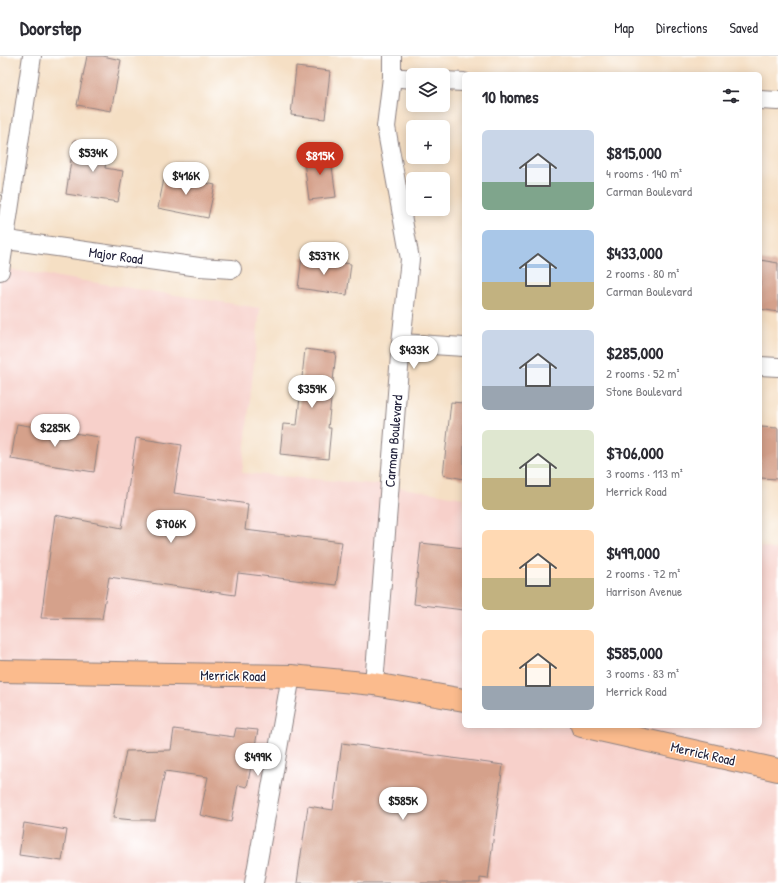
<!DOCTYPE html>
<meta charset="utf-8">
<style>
body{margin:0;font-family:"Patrick Hand",sans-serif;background:#f7f7f7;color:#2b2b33;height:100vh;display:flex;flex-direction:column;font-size:15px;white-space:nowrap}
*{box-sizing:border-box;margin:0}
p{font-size:13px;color:#7c7c81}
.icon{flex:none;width:22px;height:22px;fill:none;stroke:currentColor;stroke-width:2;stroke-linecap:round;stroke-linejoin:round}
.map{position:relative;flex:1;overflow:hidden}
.sheet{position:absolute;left:462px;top:16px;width:300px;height:656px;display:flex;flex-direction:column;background:#fff;border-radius:6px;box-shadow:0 2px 10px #0003}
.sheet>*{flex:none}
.buttons{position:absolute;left:406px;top:12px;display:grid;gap:8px}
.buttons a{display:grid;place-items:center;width:44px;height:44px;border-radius:6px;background:#fff;box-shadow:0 2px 10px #0003;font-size:20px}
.price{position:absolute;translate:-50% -34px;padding:0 9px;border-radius:14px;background:#fff;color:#222;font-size:13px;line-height:26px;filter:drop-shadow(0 1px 2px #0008)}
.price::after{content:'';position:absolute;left:50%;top:24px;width:12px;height:9px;margin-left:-6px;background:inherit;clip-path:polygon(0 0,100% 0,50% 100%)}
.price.current{background:#c8321e;color:#fff}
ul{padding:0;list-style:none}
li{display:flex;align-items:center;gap:12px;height:100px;padding:0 20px}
li span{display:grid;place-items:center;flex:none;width:112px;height:80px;border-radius:6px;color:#555}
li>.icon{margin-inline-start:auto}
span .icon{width:48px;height:48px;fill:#fffc;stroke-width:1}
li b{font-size:17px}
h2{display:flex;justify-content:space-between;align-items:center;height:48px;padding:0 20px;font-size:17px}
header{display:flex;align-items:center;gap:24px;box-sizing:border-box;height:56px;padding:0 20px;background:#fff;border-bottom:1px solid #e1e1e2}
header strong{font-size:19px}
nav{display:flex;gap:22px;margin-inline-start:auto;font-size:14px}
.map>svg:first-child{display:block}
.built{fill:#f7d0ca}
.building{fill:#d5a18b}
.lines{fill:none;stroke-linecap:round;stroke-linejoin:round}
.minor-casing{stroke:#8c8080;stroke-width:20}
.primary-casing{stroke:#8c8080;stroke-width:24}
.minor{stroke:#fff;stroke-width:18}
.primary{stroke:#fbbb8d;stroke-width:22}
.labels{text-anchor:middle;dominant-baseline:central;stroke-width:3;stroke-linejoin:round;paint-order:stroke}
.street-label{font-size:14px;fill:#22223b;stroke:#fff}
</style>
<header>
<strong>Doorstep</strong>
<nav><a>Map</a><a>Directions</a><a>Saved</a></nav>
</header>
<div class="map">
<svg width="778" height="827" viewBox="0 0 778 827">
<rect width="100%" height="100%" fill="#fff"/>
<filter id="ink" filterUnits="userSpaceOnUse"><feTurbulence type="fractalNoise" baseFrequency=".025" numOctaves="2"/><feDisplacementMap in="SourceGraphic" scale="8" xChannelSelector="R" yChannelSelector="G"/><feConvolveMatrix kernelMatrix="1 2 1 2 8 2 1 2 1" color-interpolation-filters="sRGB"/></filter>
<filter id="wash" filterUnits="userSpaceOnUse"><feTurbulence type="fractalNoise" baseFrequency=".012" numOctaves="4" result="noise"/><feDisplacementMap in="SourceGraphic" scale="16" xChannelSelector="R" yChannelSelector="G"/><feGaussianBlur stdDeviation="0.9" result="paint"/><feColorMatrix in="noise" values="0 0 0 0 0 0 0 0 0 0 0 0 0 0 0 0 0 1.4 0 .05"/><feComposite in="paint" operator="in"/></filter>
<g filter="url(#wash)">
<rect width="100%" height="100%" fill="#f5dfc4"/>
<path class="built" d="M0,212L260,252L242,417L384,429L464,442V670H760V491L778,494V827H0Z"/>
<g id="blocks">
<path class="building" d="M87,0H103L121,4L111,55L77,49Z
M296,11L330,15L325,63L291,59Z
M74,84L108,90L105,112L123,115L118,146L66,138Z
M330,95L336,141L309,144L303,98Z
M165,118L215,129L208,162L158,152Z
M302,201L351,208L347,239L298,232Z
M760,204L778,207V256L760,253Z
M305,293L336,297L328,372H331L328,403L280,398L283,368L297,369Z
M451,346L464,347V423L443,419Z
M17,368L99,381L94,416L11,403Z
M760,371L778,372V423L760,422Z
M136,382L182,389L174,437L248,448L245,474L342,486L336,529L238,517L235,539L109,521L102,563L41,562L55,459L122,472Z
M421,487L464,492V554L414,548Z
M236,672L258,674L247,731L238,729L231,766L200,759L208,721L165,715L155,764H133L113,762L126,695L171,694L174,673L234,681Z
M342,687L503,709L488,823L480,822V827H297L308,750L333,754Z
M24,767L67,774L62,805L19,799Z"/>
</g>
</g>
<g filter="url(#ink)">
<use href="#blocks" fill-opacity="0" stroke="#8c8080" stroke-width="1"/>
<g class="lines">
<defs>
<path id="minor" d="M392,21L413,23
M443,25L464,26
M760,44L778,45
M0,183L199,211L232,213
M0,215L32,0
M401,287L464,291
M760,310L778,311
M374,628L401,287L410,203L386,71L392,21V0
M254,827L291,620"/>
<path id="primary" d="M0,615L291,620L374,628L464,644
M582,670L778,714"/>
</defs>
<use href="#minor" class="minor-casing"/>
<use href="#primary" class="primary-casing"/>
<use href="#minor" class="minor"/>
<use href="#primary" class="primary"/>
</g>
</g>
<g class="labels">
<g class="street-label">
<text transform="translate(116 199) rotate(8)">Major Road</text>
<text transform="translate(393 385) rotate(-85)">Carman Boulevard</text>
<text transform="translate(233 619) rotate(1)">Merrick Road</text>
<text transform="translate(703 697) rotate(13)">Merrick Road</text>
</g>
</g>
</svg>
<div class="buttons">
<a><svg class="icon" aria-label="layers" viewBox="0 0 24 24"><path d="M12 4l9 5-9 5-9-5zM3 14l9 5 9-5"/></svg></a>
<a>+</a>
<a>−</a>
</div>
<b class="price" style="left:93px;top:117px">$534K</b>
<b class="price current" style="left:320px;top:120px">$815K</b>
<b class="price" style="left:186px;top:140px">$416K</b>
<b class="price" style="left:324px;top:220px">$537K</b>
<b class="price" style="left:414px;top:314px">$433K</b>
<b class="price" style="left:312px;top:353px">$359K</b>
<b class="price" style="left:55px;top:392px">$285K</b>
<b class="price" style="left:171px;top:488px">$706K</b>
<b class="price" style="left:258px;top:721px">$499K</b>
<b class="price" style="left:403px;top:765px">$585K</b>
<section class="sheet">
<h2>10 homes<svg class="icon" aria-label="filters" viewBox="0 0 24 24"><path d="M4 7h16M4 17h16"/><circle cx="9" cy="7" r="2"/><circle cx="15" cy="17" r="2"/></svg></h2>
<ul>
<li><span style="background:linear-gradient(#c9d6e8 65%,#7fa58c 0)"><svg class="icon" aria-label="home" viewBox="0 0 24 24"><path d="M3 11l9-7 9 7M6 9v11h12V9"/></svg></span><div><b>$815,000</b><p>4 rooms · 140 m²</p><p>Carman Boulevard</p></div></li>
<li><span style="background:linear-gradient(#a9c7e8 65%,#c2b280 0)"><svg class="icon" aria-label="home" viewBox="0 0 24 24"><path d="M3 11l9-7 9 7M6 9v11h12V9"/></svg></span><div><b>$433,000</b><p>2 rooms · 80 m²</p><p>Carman Boulevard</p></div></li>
<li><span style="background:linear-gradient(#c9d6e8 70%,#9aa5b1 0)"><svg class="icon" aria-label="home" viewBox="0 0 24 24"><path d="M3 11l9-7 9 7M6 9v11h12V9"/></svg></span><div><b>$285,000</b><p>2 rooms · 52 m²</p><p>Stone Boulevard</p></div></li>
<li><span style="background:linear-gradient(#dfe7d0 60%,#c2b280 0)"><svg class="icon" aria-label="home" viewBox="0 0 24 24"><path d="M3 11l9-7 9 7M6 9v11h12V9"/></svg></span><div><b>$706,000</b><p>3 rooms · 113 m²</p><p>Merrick Road</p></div></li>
<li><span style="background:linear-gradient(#ffd9b3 60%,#c2b280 0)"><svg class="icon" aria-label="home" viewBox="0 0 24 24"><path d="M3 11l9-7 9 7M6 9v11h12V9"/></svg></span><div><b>$499,000</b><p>2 rooms · 72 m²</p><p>Harrison Avenue</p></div></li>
<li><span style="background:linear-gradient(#ffd9b3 70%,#9aa5b1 0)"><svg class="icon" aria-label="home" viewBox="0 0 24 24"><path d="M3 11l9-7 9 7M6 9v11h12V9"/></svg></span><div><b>$585,000</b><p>3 rooms · 83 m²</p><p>Merrick Road</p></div></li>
</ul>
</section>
</div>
